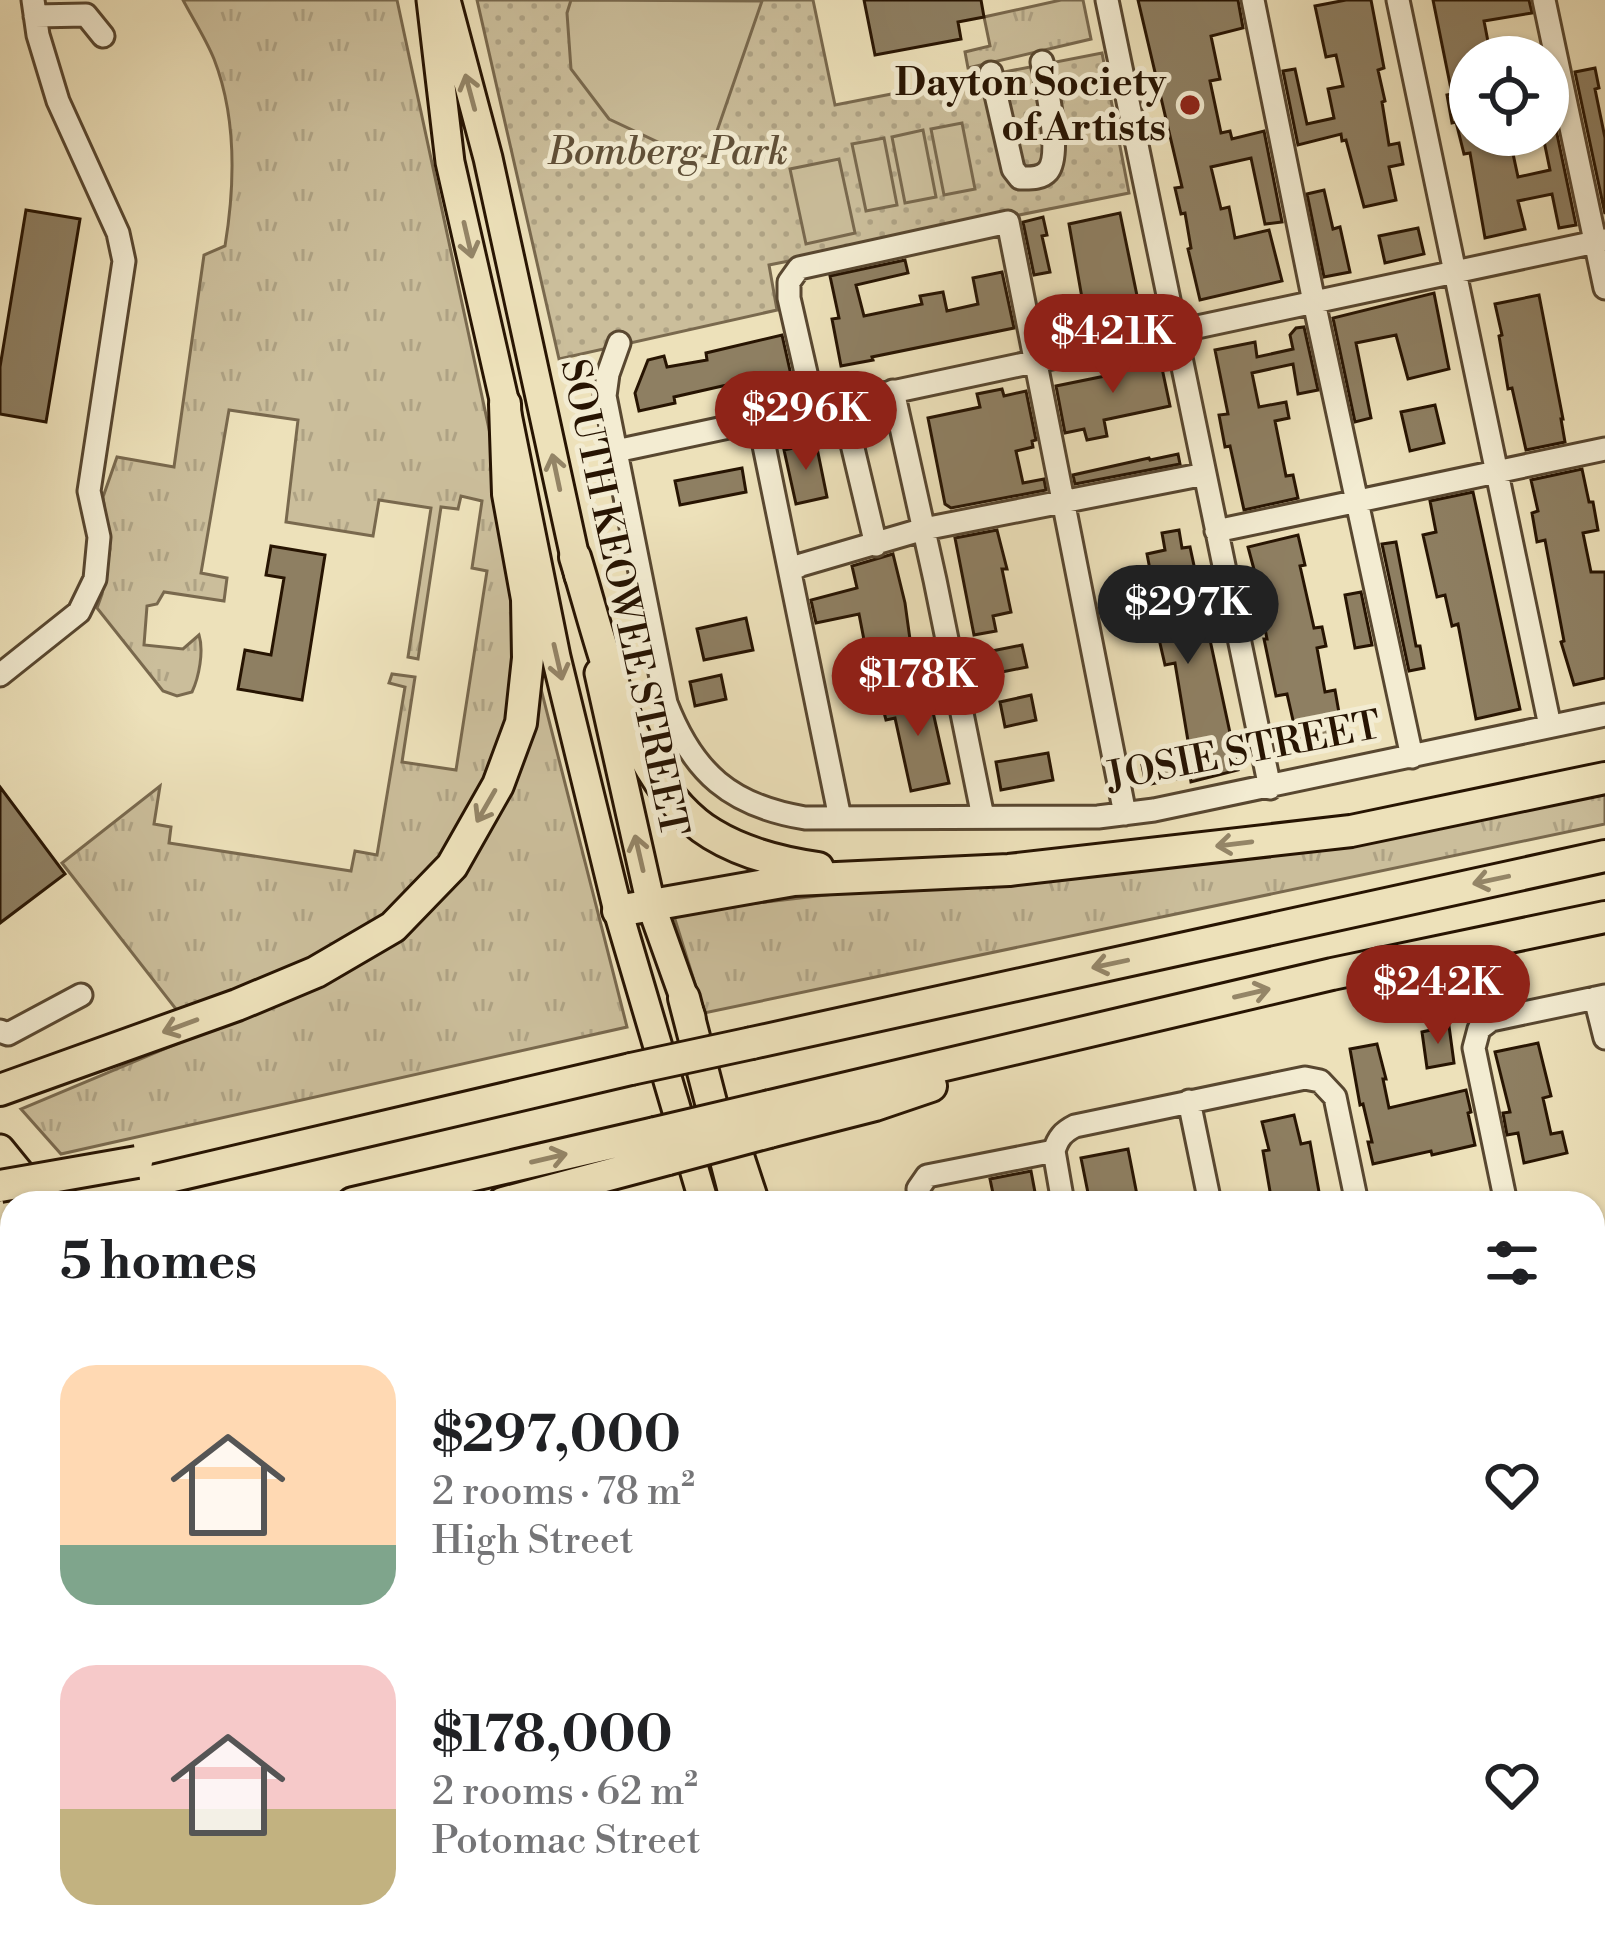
<!DOCTYPE html>
<meta charset="utf-8">
<style>
body{margin:0;font-family:"Libre Bodoni",serif;background:#f6f6f6;color:#202124;height:100vh;display:flex;flex-direction:column;font-size:45px;white-space:nowrap}
*{box-sizing:border-box;margin:0}
p{font-size:39px;color:#757577}
.icon{flex:none;width:66px;height:66px;fill:none;stroke:currentColor;stroke-width:2;stroke-linecap:round;stroke-linejoin:round}
.map{position:relative;flex:1;overflow:hidden}
.sheet{position:absolute;left:0px;top:1191px;width:1605px;height:771px;display:flex;flex-direction:column;background:#fff;border-radius:36px 36px 0 0;box-shadow:0 3px 9px #0004}
.sheet>*{flex:none}
.tools{position:absolute;left:1449px;top:36px;display:grid;gap:24px}
.tools a{display:grid;place-items:center;width:120px;height:120px;border-radius:50%;background:#fff;box-shadow:0 3px 9px #0004;font-size:60px}
.price{position:absolute;translate:-50% -102px;padding:0 27px;border-radius:42px;background:#8f2418;color:#fff;font-size:39px;line-height:78px;filter:drop-shadow(0 3px 6px #0008)}
.price::after{content:'';position:absolute;left:50%;top:72px;width:36px;height:27px;margin-left:-18px;background:inherit;clip-path:polygon(0 0,100% 0,50% 100%)}
.price.active{background:#222;color:#fff}
ul{padding:0;list-style:none}
li{display:flex;align-items:center;gap:36px;height:300px;padding:0 60px}
li span{display:grid;place-items:center;flex:none;width:336px;height:240px;border-radius:36px;color:#555}
li>.icon{margin-inline-start:auto}
span .icon{width:144px;height:144px;fill:#fffc;stroke-width:1}
li b{font-size:51px}
h2{display:flex;justify-content:space-between;align-items:center;height:144px;padding:0 60px;font-size:51px}
.map>svg:first-child{display:block}
.grass{fill:url(#grass-tufts);stroke:#79694e;stroke-width:3}
.park{fill:url(#park-dots);stroke:#79694e;stroke-width:3}
.pitch{fill:#cbbe9b;stroke:#79694e;stroke-width:3}
.building{fill:#8e7f62;stroke:#271402;stroke-width:3;fill-rule:evenodd}
.lines{fill:none;stroke-linecap:round;stroke-linejoin:round}
.minor-casing{stroke:#584730;stroke-width:27}
.major-casing{stroke:#271402;stroke-width:33}
.highway-casing{stroke:#271402;stroke-width:36}
.minor{stroke:#f3ecd2;stroke-width:21}
.major{stroke:#ede1ba;stroke-width:27}
.highway{stroke:#ede1ba;stroke-width:30}
.highway-bridge-casing{stroke:#271402;stroke-width:36;stroke-linecap:butt}
.highway-bridge{stroke:#ede1ba;stroke-width:30}
.oneway{stroke:#948567}
.poi-dot{fill:#8f2418;stroke:#f3ecd2;stroke-width:4.5}
.labels{text-anchor:middle;dominant-baseline:central;stroke-width:10;stroke-linejoin:round;paint-order:stroke}
.poi-label{font-size:39px;font-weight:bold;fill:#271402;stroke:#f3ecd2;text-anchor:end}
.park-label{font-size:39px;font-style:italic;fill:#605038;stroke:#f3ecd2}
.street-label{font-size:39px;fill:#271402;stroke:#f3ecd2}
</style>
<div class="map">
<svg width="1605" height="1960" viewBox="0 0 1605 1960">
<defs>
<pattern id="grass-tufts" width="24" height="20" patternUnits="userSpaceOnUse" patternTransform="scale(3)"><rect width="24" height="20" fill="#cbbe9b"/><path d="M3 7l-1-3M5 7V3M7 7l1-3M15 17l-1-3M17 17v-4M19 17l1-3" fill="none" stroke="#aea284"/></pattern>
<pattern id="park-dots" width="8" height="8" patternUnits="userSpaceOnUse" patternTransform="scale(3)"><rect width="8" height="8" fill="#cbbe9b"/><path d="M2 2h.1M6 6h.1" fill="none" stroke="#aea284" stroke-width="1.8" stroke-linecap="round"/></pattern>
</defs>
<rect width="100%" height="100%" fill="#ede1ba"/>
<filter id="stains"><feTurbulence type="fractalNoise" baseFrequency=".00167" numOctaves="4"/><feColorMatrix values="0 0 0 0 .2 0 0 0 0 .09 0 0 0 0 .02 0 0 0 .5 -.17"/></filter>
<radialGradient id="worn" r=".72"><stop offset=".6" stop-color="#630" stop-opacity="0"/><stop offset="1" stop-color="#630" stop-opacity=".3"/></radialGradient>
<path class="grass" d="M183,0H397L492,443L517,596L519,666L506,733L481,794L437,861L372,925L295,966L179,1013L62,863L160,786L154,824L171,827L169,843L351,871L355,851L377,855L405,687L389,683L392,674L415,677L402,762L456,770L487,571L472,568L482,501L461,496L458,509L441,507L418,659L408,657L431,508L379,500L373,536L286,522L298,420L229,410L201,573L227,578L224,601L164,592L157,604L147,606L144,645L183,649L199,635C204,651 199,677 192,692L177,696L163,691L97,608L102,594L110,549L103,497L117,457L174,467L204,255L225,246C235,185 237,118 214,59C206,39 193,19 183,0Z
M1061,0H1083L1091,39L968,68L965,52L990,46L984,17Z
M540,685L627,1027L61,1154L21,1109L300,992L425,909Z
M1605,788V824L704,1013L673,913L834,894L1307,852Z"/>
<path class="park" d="M477,0H813L835,105L1102,53L1129,193L769,265L777,310L559,359Z"/>
<path class="pitch" d="M571,0L762,1L708,157L675,150L609,119L571,69L567,13Z
M962,123L975,189L944,195L931,129Z
M923,130L936,197L905,203L892,137Z
M884,138L897,205L866,211L852,144Z
M839,159L855,233L806,244L790,169Z"/>
<path class="building" d="M864,0H981L984,17L958,22L961,39L875,55Z
M1138,0H1238L1243,28L1211,36L1220,79L1210,81L1221,133L1230,131L1232,139L1264,131L1282,222L1265,224L1251,158L1211,167L1221,209L1229,207L1235,238L1269,230L1282,281L1200,300L1188,249L1191,248L1185,213L1181,214L1175,188L1182,187Z
M1346,0H1371L1384,68L1378,70L1385,101L1382,102L1389,145L1399,143L1403,164L1389,167L1396,200L1364,207L1346,140L1342,141L1341,134L1298,145L1283,71L1295,69L1307,124L1334,118L1328,89L1343,86L1336,55L1326,57L1315,6Z
M1433,0H1529L1532,13L1484,21L1491,57H1470V135H1548V91L1576,225L1559,228L1552,194L1518,201L1525,229L1485,238L1470,153L1464,154L1456,122L1452,123L1447,95L1452,94ZM1544,141L1550,170L1518,177L1512,149Z
M1595,68L1599,88L1595,89L1605,138V214L1575,72Z
M1324,190L1333,229L1340,227L1350,272L1324,277L1307,194Z
M26,210L80,219L46,422L0,414V367Z
M1120,213L1141,315L1064,331V334L1046,337L1041,311L1079,304L1078,298H1082L1069,224Z
M1043,217L1047,235L1042,236L1050,272L1034,275L1023,222Z
M1418,228L1424,254L1385,263L1379,236Z
M905,260L908,273L856,285L864,316L922,304L920,296L943,292L947,311L978,304L973,278L1002,272L1014,328L872,357L873,360L841,366L832,319L839,318L830,276Z
M1434,293L1449,369L1408,379L1396,335L1356,343L1371,418L1355,422L1333,318Z
M1539,295L1563,419H1561L1565,442L1526,450L1512,388L1508,389L1499,336L1502,335L1495,304Z
M1304,327L1318,390L1298,394L1293,364L1252,373L1259,407L1286,402L1289,418L1275,421L1286,476L1293,475L1298,498L1244,510L1230,446L1225,447L1219,415L1228,414L1215,350L1255,342L1257,357L1293,349L1290,335L1296,328Z
M782,335L791,375L763,381L762,377L674,397L675,403L639,411L635,393L648,360L664,356L667,367L707,360L706,353Z
M1159,354L1170,406L1104,420L1107,436L1087,440L1084,429L1065,433L1056,386L1105,376L1104,371L1133,366L1131,359Z
M1002,389L1004,396L1026,391L1036,440L1032,441L1033,447L1016,451L1023,483L1044,479L1046,490L951,508L945,504L928,418L980,407L977,394Z
M1435,405L1444,443L1410,451L1401,412Z
M816,443L827,497L796,504L784,450Z
M1178,454L1180,464L1075,484L1073,475L1149,458L1150,460Z
M742,468L746,492L680,505L675,481Z
M1582,469L1589,502H1593L1598,530L1583,533L1591,572H1605V678L1574,685L1561,642L1564,641L1545,540L1537,542L1532,513L1538,511L1531,480Z
M1473,492L1520,709L1476,719L1458,624L1452,626L1445,595L1437,597L1423,535L1436,532L1430,501Z
M997,530L1007,569H1002L1011,612L993,616L996,631L974,635L955,538Z
M1179,530L1182,548L1190,547L1238,770L1191,782L1190,776L1146,785L1142,765L1190,753L1175,663L1165,665L1159,639L1149,641L1146,626L1151,625L1146,598L1155,596L1147,554L1165,550L1162,533Z
M1298,535L1305,565L1300,566L1314,628L1322,627L1326,646L1317,648L1325,692L1335,690L1345,747L1305,754L1300,728L1295,729L1287,694L1276,696L1264,639H1267L1261,608L1267,607L1260,576L1256,577L1248,547Z
M1396,542L1416,646H1420L1424,668L1409,671L1382,544Z
M271,546L325,555L302,700L238,689L245,650L271,655L284,578L266,575Z
M893,554L905,603L913,661L870,671L859,614L816,623L811,600L857,588L852,566Z
M1361,592L1372,645L1355,648L1345,595Z
M746,618L753,650L704,660L697,629Z
M1022,645L1027,667L992,674L987,652Z
M721,675L726,699L695,706L690,682Z
M928,690L949,783L911,791L895,718L886,720L881,701Z
M1031,695L1036,720L1005,727L1000,702Z
M1048,753L1053,780L1001,790L996,762Z
M0,787L65,874L0,923Z
M1449,1026L1454,1063L1427,1068L1422,1032Z
M1538,1043L1551,1096L1543,1098L1551,1134L1562,1132L1567,1153L1524,1163L1518,1133L1507,1135L1503,1113L1510,1112L1495,1052Z
M1377,1044L1386,1079H1383L1389,1108L1466,1090L1471,1112L1468,1113L1475,1145L1432,1155L1431,1151L1373,1164L1368,1142H1372L1363,1104L1360,1105L1350,1049Z
M1294,1115L1301,1144L1310,1142L1321,1203H1272L1263,1151L1269,1150L1262,1122Z
M1128,1149L1138,1200L1090,1203L1081,1158Z
M1031,1171L1037,1203H995L990,1179Z"/>
<g class="lines">
<defs>
<path id="minor" d="M1107,0L1270,788
M1253,0L1314,302L1412,757
M1398,0L1550,726
M1544,0L1605,288
M35,16L86,15L103,36
M991,73L1013,169L1020,178C1030,178 1041,179 1048,171C1062,154 1046,84 1042,62
M619,343L608,374L605,396L666,703C693,773 731,806 805,818L1098,817L1154,810L1605,715
M893,391L935,580L983,817
M842,402L876,545
M814,408L789,298V282L799,268L1008,222L1125,814
M759,421L840,818
M616,451L1605,240
M1216,531L1605,449
M790,571L801,565L924,529L1205,474
M0,675L79,612L95,579L99,537L89,491L124,261L118,233L58,101L38,35L33,0
M1595,998L1605,1038
M0,1031L8,1034L81,995
M1189,1101L1210,1203
M1054,1151C1058,1138 1063,1132 1075,1126L1305,1078L1320,1081L1335,1097L1357,1203
M1054,1151L1063,1203
M920,1203L918,1189L927,1176L1054,1151
M1506,1203L1474,1048L1479,1029L1491,1020L1605,996
M0,1420L12,1416
M1593,1439L1605,1436
M1593,1584H1605
M0,1633L12,1623
M1593,1797H1605
M0,1805L12,1794
M0,1912L12,1926
M32,1950L40,1960
M431,1950L440,1960
M561,1950L569,1960
M889,1950L897,1960
M1138,1950L1146,1960
M1406,1950V1960
M1456,1950V1960
M1563,1950V1960
M181,1960L193,1950
M375,1960L387,1950
M592,1960L604,1950"/>
<path id="major" d="M431,0L450,162L505,404L556,657L618,911L704,1203
M446,0L488,158L579,576
M599,673L651,905L691,1017
M730,1127L755,1203
M0,1149L44,1203
M639,1950L647,1960"/>
<path id="highway" d="M575,557C602,643 630,785 712,834C743,853 783,863 818,868
M618,911L794,880L1009,870L1351,831L1605,778
M684,998L737,1203
M752,1043L1605,856
M0,1090L237,1005L316,972L393,927L452,866L498,785L521,723L528,658L527,599L508,494L505,404
M770,1106L1332,974L1605,917
M769,1132L875,1105L931,1086
M58,1203L631,1069
M353,1203L655,1133
M503,1203L668,1159
M0,1217L12,1214
M0,1282L12,1279
M0,1337L12,1335"/>
</defs>
<use href="#minor" class="minor-casing"/>
<use href="#major" class="major-casing"/>
<use href="#highway" class="highway-casing"/>
<use href="#minor" class="minor"/>
<use href="#major" class="major"/>
<use href="#highway" class="highway"/>
<defs>
<path id="highway-bridge" d="M631,1069L752,1043
M655,1133L770,1106
M668,1159L769,1132
M0,1186L137,1162"/>
</defs>
<use href="#highway-bridge" class="highway-bridge-casing"/>
<use href="#highway-bridge" class="highway-bridge"/>
</g>
<defs><path id="oneway-shaft" d="M-6 0H5M1.5-3L5.5 0L1.5 3" fill="none" stroke-width="1.6" stroke-linecap="round" stroke-linejoin="round" transform="scale(3)"/></defs>
<g class="oneway">
<use href="#oneway-shaft" transform="translate(470 92) rotate(-105)"/>
<use href="#oneway-shaft" transform="translate(468 240) rotate(77)"/>
<use href="#oneway-shaft" transform="translate(556 472) rotate(-102)"/>
<use href="#oneway-shaft" transform="translate(558 662) rotate(77)"/>
<use href="#oneway-shaft" transform="translate(486 806) rotate(120)"/>
<use href="#oneway-shaft" transform="translate(1234 844) rotate(173)"/>
<use href="#oneway-shaft" transform="translate(639 853) rotate(-103)"/>
<use href="#oneway-shaft" transform="translate(1491 880) rotate(168)"/>
<use href="#oneway-shaft" transform="translate(1110 964) rotate(168)"/>
<use href="#oneway-shaft" transform="translate(1252 993) rotate(-13)"/>
<use href="#oneway-shaft" transform="translate(180 1026) rotate(160)"/>
<use href="#oneway-shaft" transform="translate(549 1158) rotate(-13)"/>
</g>
<circle class="poi-dot" cx="1190" cy="105" r="12"/>
<g class="labels">
<g class="poi-label">
<text x="1166" y="83">Dayton Society<tspan x="1166" dy="45">of Artists</tspan></text>
</g>
<g class="park-label">
<text x="668" y="152">Bomberg Park</text>
</g>
<g class="street-label">
<text transform="translate(623 598) rotate(78)">SOUTH KEOWEE STREET</text>
<text transform="translate(1244 752) rotate(-11)">JOSIE STREET</text>
</g>
</g>
<rect width="100%" height="100%" filter="url(#stains)"/>
<rect width="100%" height="100%" fill="url(#worn)"/>
</svg>
<div class="tools">
<a><svg class="icon" aria-label="locate" viewBox="0 0 24 24"><circle cx="12" cy="12" r="6"/><path d="M12 2v4M12 18v4M2 12h4M18 12h4"/></svg></a>
</div>
<b class="price" style="left:1113px;top:396px">$421K</b>
<b class="price" style="left:806px;top:473px">$296K</b>
<b class="price active" style="left:1188px;top:667px">$297K</b>
<b class="price" style="left:918px;top:739px">$178K</b>
<b class="price" style="left:1438px;top:1047px">$242K</b>
<section class="sheet">
<h2>5 homes<svg class="icon" aria-label="filters" viewBox="0 0 24 24"><path d="M4 7h16M4 17h16"/><circle cx="9" cy="7" r="2"/><circle cx="15" cy="17" r="2"/></svg></h2>
<ul>
<li><span style="background:linear-gradient(#ffd9b3 75%,#7fa58c 0)"><svg class="icon" aria-label="home" viewBox="0 0 24 24"><path d="M3 11l9-7 9 7M6 9v11h12V9"/></svg></span><div><b>$297,000</b><p>2 rooms · 78 m²</p><p>High Street</p></div><svg class="icon" aria-label="heart" viewBox="0 0 24 24"><path d="M12 20l-8-8c-3-5 5-10 8-4 3-6 11-1 8 4z"/></svg></li>
<li><span style="background:linear-gradient(#f6c9c9 60%,#c2b280 0)"><svg class="icon" aria-label="home" viewBox="0 0 24 24"><path d="M3 11l9-7 9 7M6 9v11h12V9"/></svg></span><div><b>$178,000</b><p>2 rooms · 62 m²</p><p>Potomac Street</p></div><svg class="icon" aria-label="heart" viewBox="0 0 24 24"><path d="M12 20l-8-8c-3-5 5-10 8-4 3-6 11-1 8 4z"/></svg></li>
</ul>
</section>
</div>
